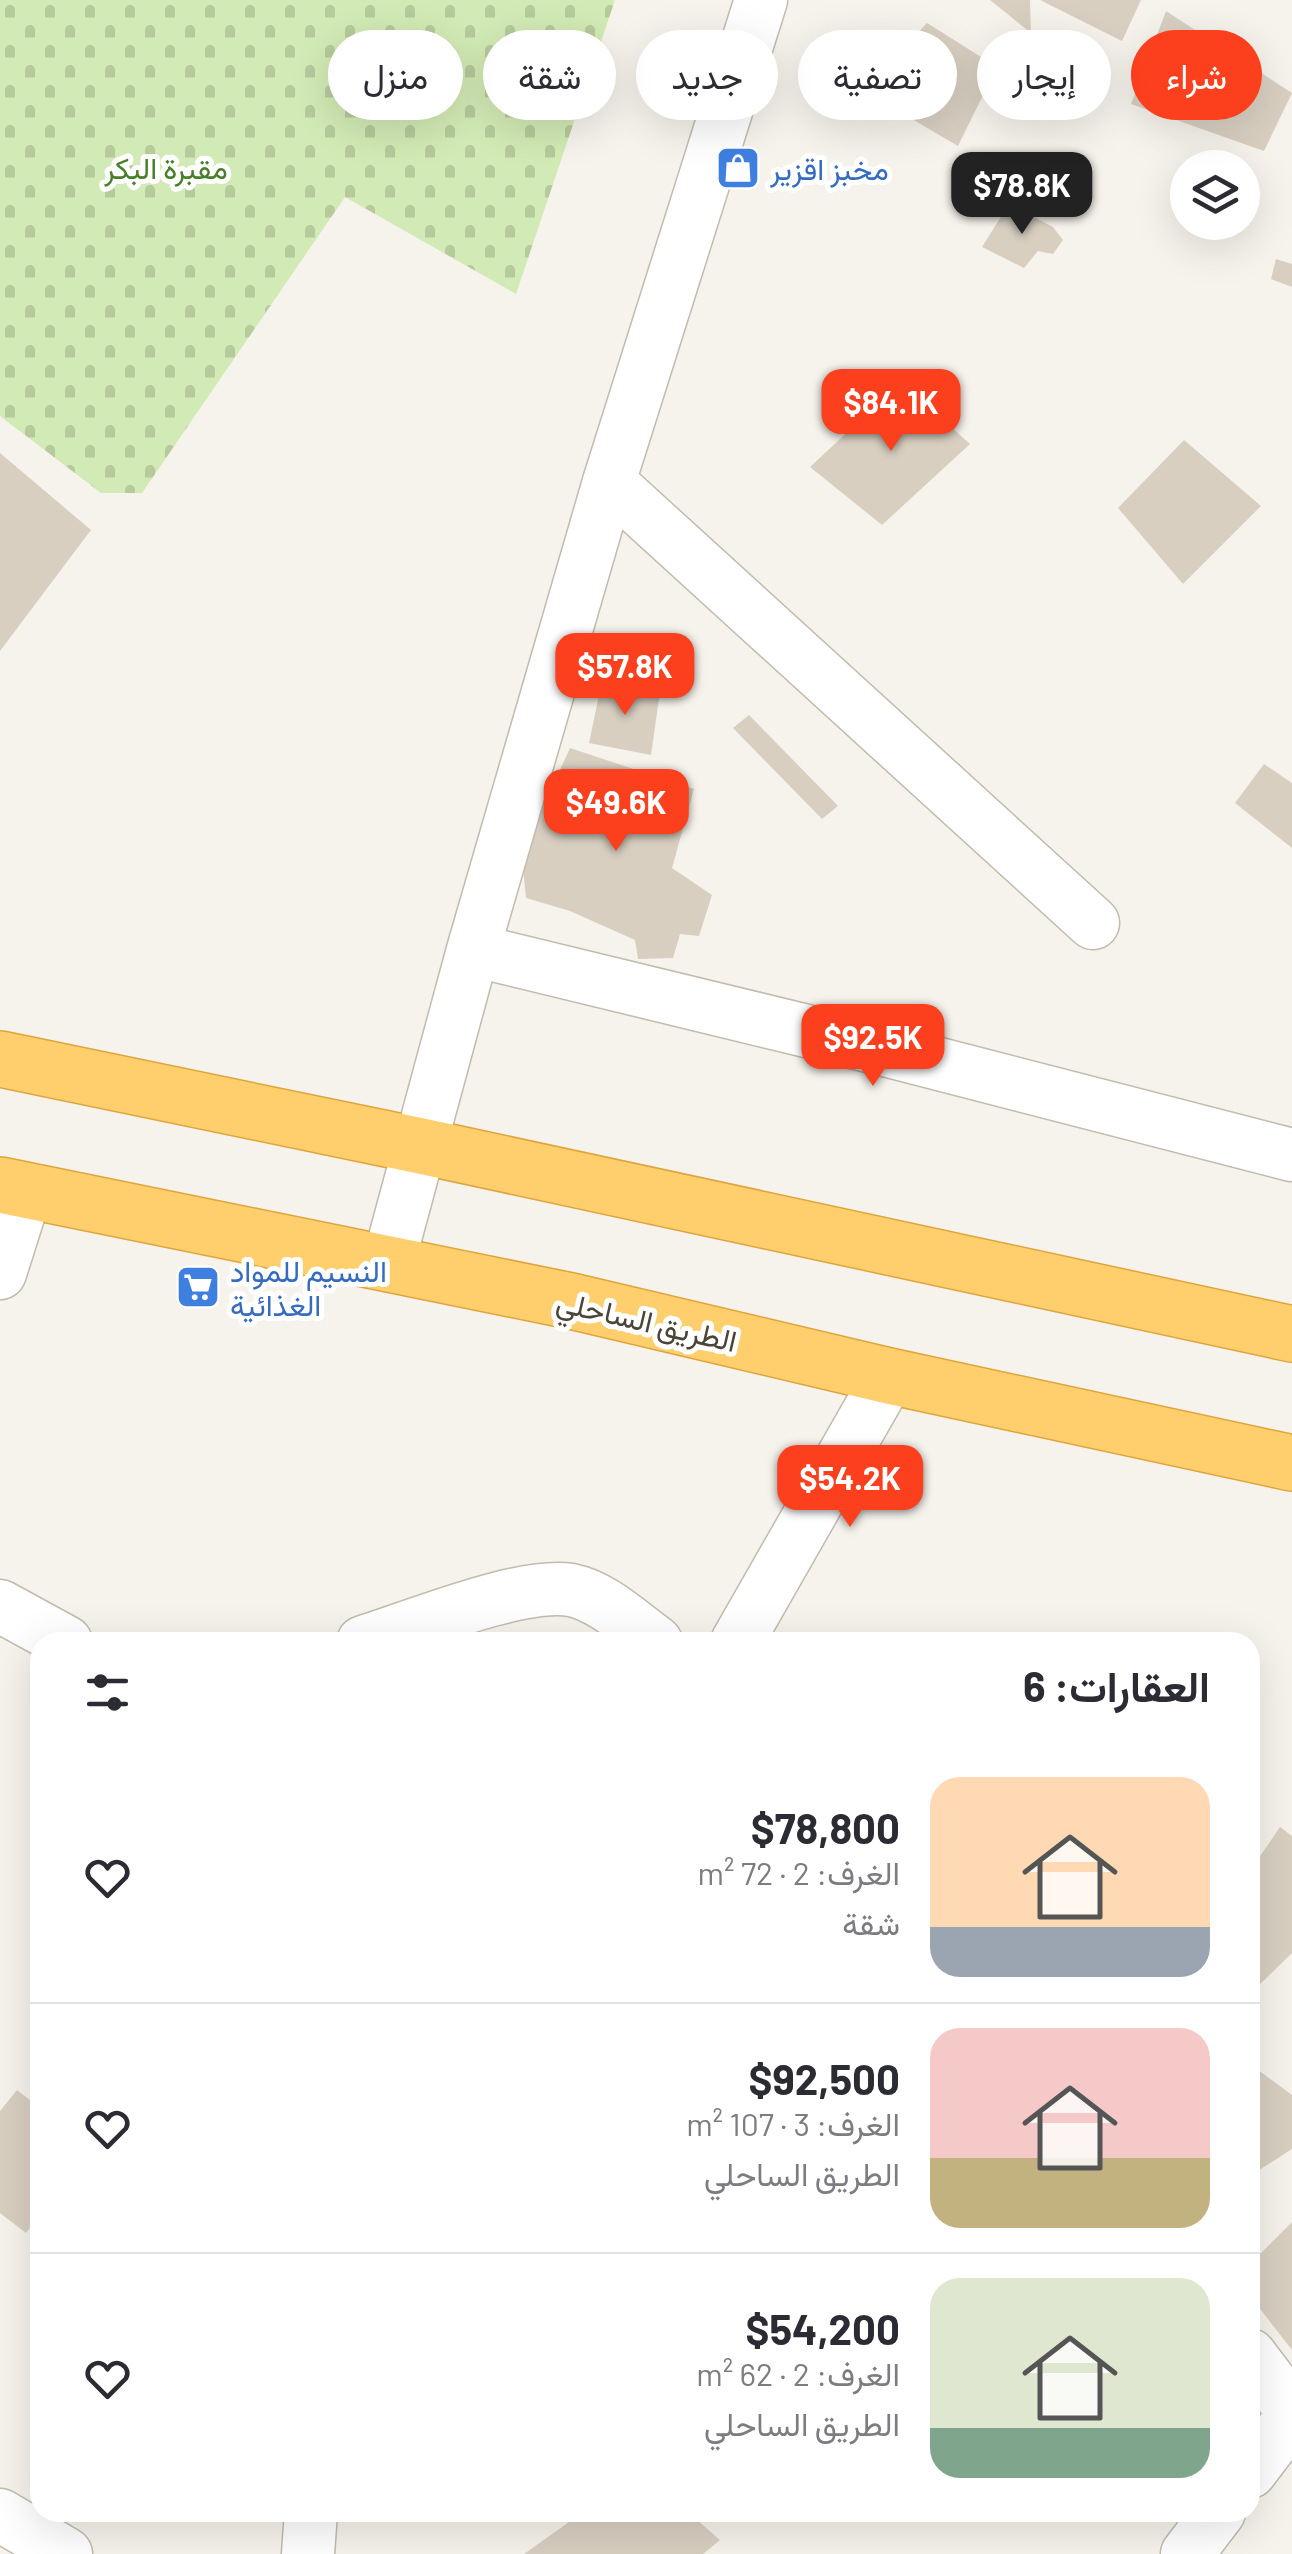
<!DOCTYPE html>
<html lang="ar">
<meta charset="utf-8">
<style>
body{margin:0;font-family:Barlow,Vazirmatn,sans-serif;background:#f7f7f7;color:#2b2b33;direction:rtl;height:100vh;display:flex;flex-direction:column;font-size:38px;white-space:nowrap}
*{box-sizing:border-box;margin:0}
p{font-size:32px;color:#7c7c81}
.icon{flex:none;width:55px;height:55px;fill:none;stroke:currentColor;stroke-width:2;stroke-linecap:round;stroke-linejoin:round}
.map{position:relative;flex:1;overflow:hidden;direction:ltr}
.panel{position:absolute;left:30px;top:1632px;width:1230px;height:890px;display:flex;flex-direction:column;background:#fff;border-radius:30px;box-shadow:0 10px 40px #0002;direction:rtl}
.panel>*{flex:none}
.top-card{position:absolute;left:30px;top:30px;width:1232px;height:90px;direction:rtl;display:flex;gap:20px}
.controls{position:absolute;left:1170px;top:150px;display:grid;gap:20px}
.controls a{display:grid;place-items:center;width:90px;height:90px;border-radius:50%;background:#fff;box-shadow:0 10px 40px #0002;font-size:50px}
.price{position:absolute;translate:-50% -85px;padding:0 22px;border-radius:20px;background:#fc3f1d;color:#fff;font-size:32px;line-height:65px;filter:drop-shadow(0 2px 5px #0008)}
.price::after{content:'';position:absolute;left:50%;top:60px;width:30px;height:22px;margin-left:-15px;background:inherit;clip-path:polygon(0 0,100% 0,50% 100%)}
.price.active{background:#222;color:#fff}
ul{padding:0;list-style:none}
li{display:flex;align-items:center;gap:30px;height:250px;padding:0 50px}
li+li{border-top:2px solid #e1e1e2}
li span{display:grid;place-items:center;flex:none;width:280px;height:200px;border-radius:30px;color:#555}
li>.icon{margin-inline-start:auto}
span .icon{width:120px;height:120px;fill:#fffc;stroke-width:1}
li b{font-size:42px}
h2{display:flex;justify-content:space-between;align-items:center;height:120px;padding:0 50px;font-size:42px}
.tag{padding:0 35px;border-radius:45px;background:#fff;box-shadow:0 10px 40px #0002;font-size:35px;line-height:90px}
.tag.active{background:#fc3f1d;color:#fff}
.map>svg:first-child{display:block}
.cemetery{fill:url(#cemetery-stones)}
.building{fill:#d8cfc1}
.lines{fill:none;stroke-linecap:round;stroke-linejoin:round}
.minor-casing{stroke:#c2bbae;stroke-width:55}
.highway-casing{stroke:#e0a43c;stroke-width:58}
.minor{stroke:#fff;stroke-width:52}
.highway{stroke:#ffcf6e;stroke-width:55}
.labels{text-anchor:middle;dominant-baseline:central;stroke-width:10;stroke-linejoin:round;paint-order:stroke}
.park-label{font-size:30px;fill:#4a7f2a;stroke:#fff}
.shop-label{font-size:30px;fill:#366cbe;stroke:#fff;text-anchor:start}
.street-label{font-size:30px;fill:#4b4439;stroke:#fff}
</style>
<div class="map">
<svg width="1292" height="2554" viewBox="0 0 1292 2554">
<defs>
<pattern id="cemetery-stones" width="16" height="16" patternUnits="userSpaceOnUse" patternTransform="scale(2.5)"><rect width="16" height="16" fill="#d2eab5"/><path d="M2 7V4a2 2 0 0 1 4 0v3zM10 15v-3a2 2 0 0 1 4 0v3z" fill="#b6ca9c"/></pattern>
</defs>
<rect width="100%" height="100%" fill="#f6f3ec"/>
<path class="cemetery" d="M0,0H615L516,294L345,197L142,493H101L0,416Z"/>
<path class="building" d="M990,0H1030L1031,33Z
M1040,0H1141L1122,41Z
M1166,11L1292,93L1264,151L1131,104Z
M927,23L997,67L958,146L893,108L888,87L907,63L923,73L939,55L913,38Z
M1009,204L1053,227L1063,240L1053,254L1038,251L1024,268L982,247Z
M1276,259L1292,264V287L1271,279Z
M901,382L970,444L882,525L810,467Z
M1184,440L1261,506L1183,584L1118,508Z
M0,453L91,530L0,651Z
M602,681L660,692L651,755L589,743Z
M749,715L838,806L822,819L733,728Z
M570,748L694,789L672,868L712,895L699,936L680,934L673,958L638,959L635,940L570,911L526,898L523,867L537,820Z
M1264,764L1292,783V848L1235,803Z
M1280,1827L1292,1836V1953L1250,1994V1871Z
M1250,2064L1292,2095V2149L1250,2176Z
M17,2090L40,2108V2215L26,2233L0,2213V2111Z
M1292,2222V2350L1250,2296V2264Z
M583,2512H688L720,2540L703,2554H524Z"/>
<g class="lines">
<defs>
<path id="minor" d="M609,482L1093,923
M473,950L885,1050L1292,1155
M388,1264L473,950L609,482L761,0
M0,1273L26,1191
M0,1606L66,1642
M363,1642C415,1626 520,1582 571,1590C602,1596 631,1624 656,1642
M737,1642L889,1376
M1250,2355L1292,2410
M1250,2472L1292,2417
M0,2515L66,2554
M308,2554L311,2512
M1187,2554L1219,2512"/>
<path id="highway" d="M0,1059L421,1146L1292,1334
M0,1185L571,1301L889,1376L1292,1463"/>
</defs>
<use href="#minor" class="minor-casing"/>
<use href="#highway" class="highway-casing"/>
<use href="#minor" class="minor"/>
<use href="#highway" class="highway"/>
</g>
<defs>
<symbol id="shop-square" viewBox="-11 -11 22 22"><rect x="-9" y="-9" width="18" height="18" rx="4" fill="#3f7fe0" stroke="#fff"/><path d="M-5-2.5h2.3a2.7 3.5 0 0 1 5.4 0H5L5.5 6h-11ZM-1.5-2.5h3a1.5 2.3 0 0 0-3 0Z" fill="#fff"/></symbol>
<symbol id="supermarket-square" viewBox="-11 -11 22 22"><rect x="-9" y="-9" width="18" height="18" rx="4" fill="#3f7fe0" stroke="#fff"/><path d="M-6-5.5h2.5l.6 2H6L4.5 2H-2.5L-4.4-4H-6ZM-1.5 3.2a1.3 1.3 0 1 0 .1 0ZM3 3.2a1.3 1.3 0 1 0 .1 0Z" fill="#fff"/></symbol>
</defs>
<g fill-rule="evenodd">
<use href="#shop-square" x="713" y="143" width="50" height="50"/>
<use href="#supermarket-square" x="173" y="1262" width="50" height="50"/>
</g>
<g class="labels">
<g class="park-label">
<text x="166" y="167">مقبرة البكر</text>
</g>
<g class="shop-label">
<text x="770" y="168">مخبز اقزير</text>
<text x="230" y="1270">النسيم للمواد<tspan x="230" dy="34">الغذائية</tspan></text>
</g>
<g class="street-label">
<text transform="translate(647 1320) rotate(13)">الطريق الساحلي</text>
</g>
</g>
</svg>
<div class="controls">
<a><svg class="icon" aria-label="layers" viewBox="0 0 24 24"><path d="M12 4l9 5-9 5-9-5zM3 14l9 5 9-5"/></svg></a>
</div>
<b class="price active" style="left:1022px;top:237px">$78.8K</b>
<b class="price" style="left:891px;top:454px">$84.1K</b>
<b class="price" style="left:625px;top:718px">$57.8K</b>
<b class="price" style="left:616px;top:854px">$49.6K</b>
<b class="price" style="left:873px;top:1089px">$92.5K</b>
<b class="price" style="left:850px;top:1530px">$54.2K</b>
<div class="top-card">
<a class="tag active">شراء</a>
<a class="tag">إيجار</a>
<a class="tag">تصفية</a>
<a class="tag">جديد</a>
<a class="tag">شقة</a>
<a class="tag">منزل</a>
</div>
<section class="panel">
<h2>العقارات: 6<svg class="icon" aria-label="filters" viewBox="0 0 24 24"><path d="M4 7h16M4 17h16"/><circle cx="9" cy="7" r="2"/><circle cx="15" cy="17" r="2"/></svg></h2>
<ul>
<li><span style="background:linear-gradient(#ffd9b3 75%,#9aa5b1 0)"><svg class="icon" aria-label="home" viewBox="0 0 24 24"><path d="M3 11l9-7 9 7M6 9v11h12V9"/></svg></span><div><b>$78,800</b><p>الغرف: 2 · 72 m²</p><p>شقة</p></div><svg class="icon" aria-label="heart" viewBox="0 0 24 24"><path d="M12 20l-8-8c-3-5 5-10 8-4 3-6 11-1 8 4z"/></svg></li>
<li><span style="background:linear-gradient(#f6c9c9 65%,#c2b280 0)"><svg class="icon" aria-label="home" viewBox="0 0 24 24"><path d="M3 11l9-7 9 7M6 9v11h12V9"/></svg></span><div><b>$92,500</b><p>الغرف: 3 · 107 m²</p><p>الطريق الساحلي</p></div><svg class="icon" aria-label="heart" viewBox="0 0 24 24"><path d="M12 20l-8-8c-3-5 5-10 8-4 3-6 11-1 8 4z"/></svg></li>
<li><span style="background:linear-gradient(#dfe7d0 75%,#7fa58c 0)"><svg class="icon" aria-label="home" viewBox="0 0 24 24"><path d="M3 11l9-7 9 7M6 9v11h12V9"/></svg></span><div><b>$54,200</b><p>الغرف: 2 · 62 m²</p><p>الطريق الساحلي</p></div><svg class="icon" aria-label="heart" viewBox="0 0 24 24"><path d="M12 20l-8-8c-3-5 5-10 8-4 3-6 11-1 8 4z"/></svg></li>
</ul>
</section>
</div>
